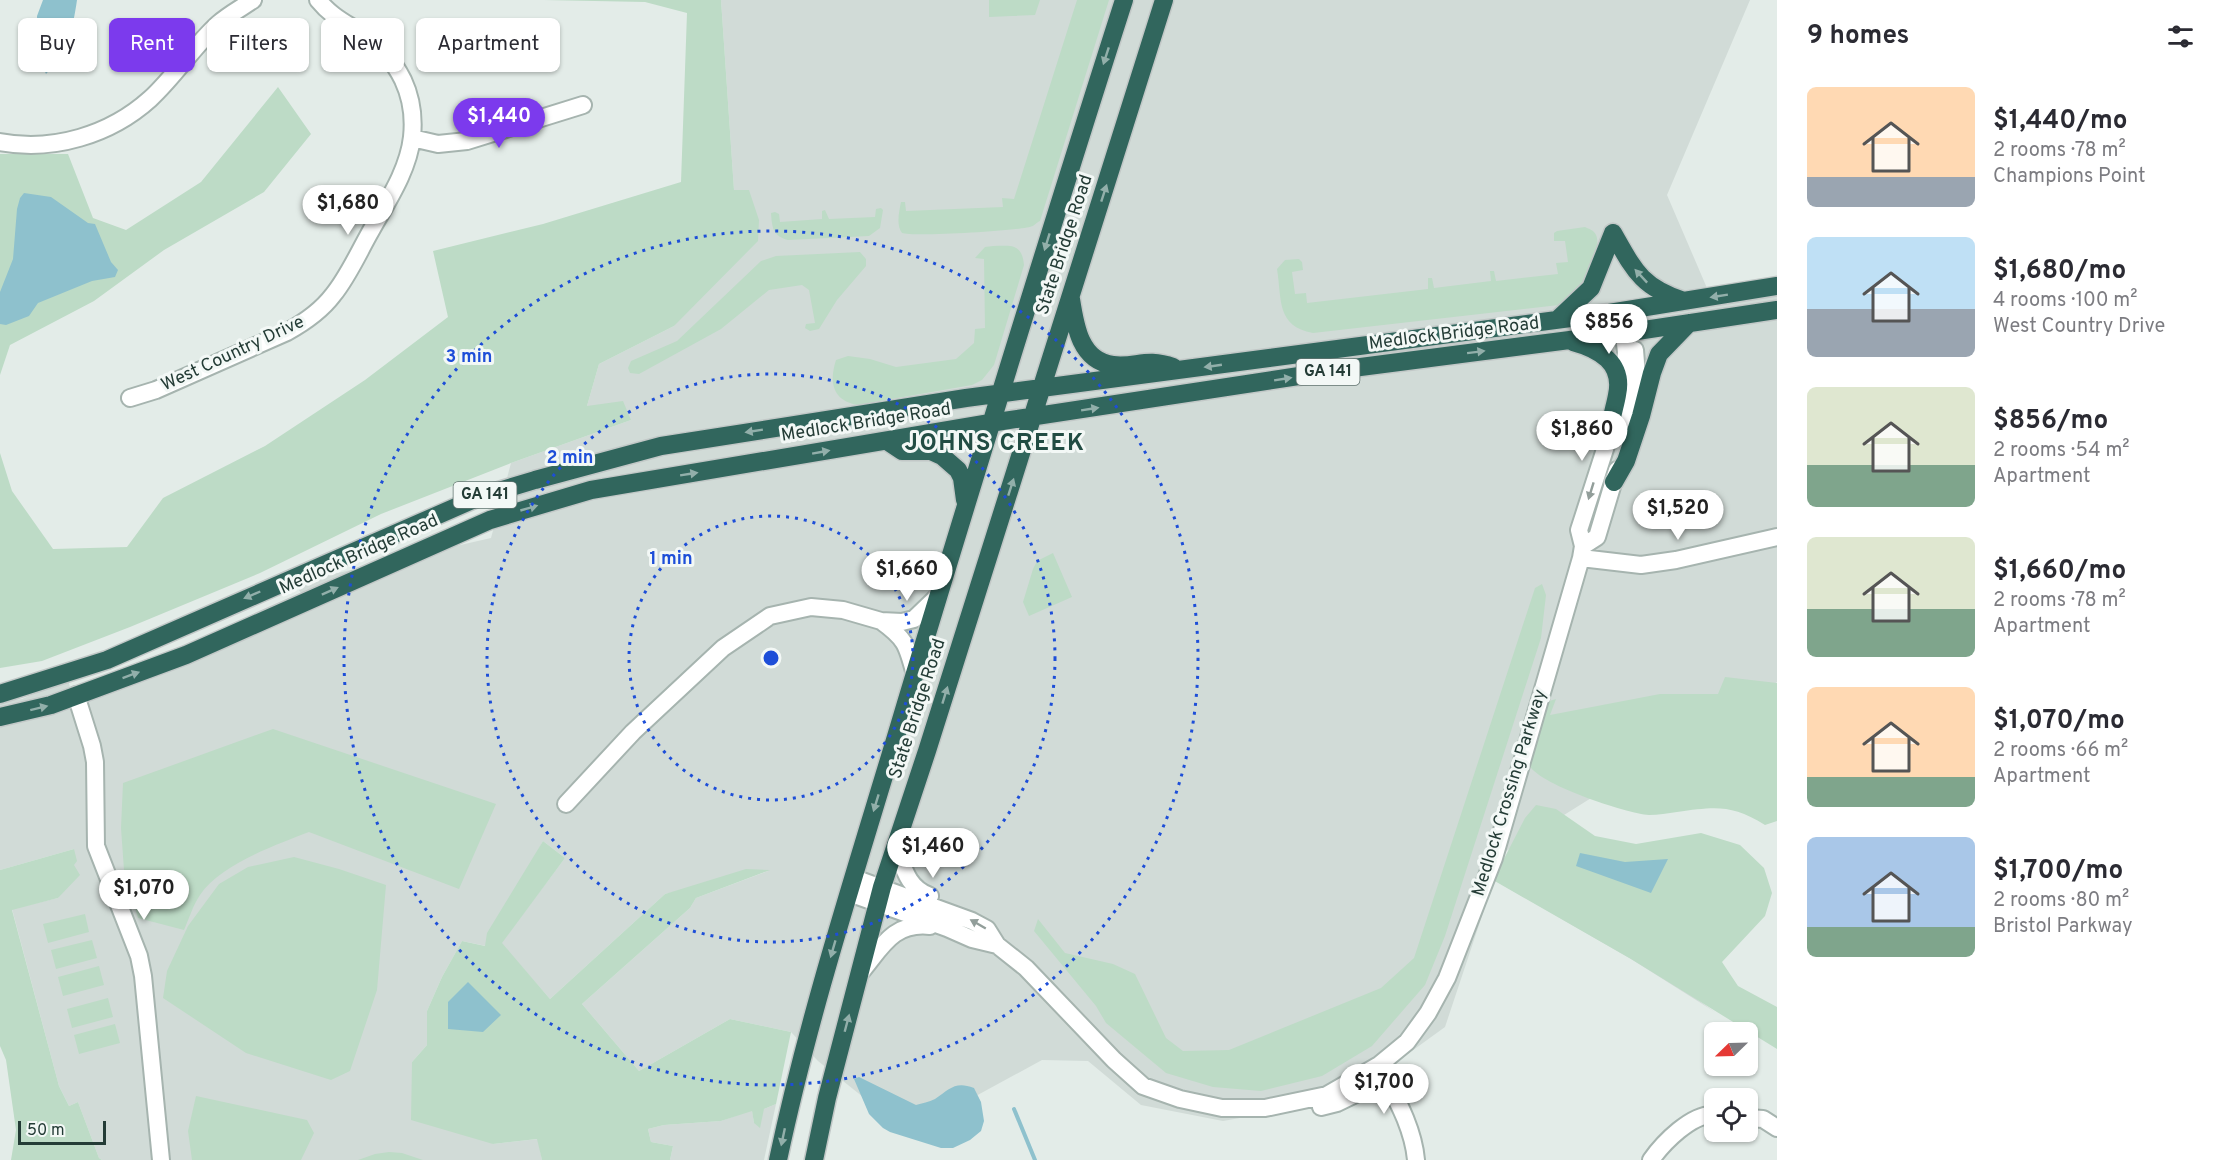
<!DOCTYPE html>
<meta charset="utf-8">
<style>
body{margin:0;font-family:Overpass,sans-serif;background:#f2f2f3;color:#2b2b33;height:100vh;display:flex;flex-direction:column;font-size:22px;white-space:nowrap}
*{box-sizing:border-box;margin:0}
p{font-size:20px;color:#7c7c81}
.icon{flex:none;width:33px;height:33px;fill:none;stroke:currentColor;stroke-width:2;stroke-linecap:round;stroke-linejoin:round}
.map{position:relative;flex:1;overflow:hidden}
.sheet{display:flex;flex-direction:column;background:#fff;width:450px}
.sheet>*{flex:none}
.guide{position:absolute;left:18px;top:18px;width:570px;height:54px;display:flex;gap:12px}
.needle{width:39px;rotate:247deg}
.controls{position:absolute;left:1704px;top:1022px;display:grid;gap:12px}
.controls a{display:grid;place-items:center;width:54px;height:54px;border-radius:9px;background:#fff;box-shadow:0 2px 4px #0004;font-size:30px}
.scale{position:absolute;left:18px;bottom:15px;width:88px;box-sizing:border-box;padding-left:6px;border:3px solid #243c36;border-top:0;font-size:16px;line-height:21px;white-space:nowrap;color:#243c36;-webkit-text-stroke:4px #f3f8f6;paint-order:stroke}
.price{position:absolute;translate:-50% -51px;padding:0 14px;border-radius:21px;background:#fff;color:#222;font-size:20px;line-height:39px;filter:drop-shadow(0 2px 3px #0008)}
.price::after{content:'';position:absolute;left:50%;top:36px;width:18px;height:14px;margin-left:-9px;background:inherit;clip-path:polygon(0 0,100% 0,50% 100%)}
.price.selected{background:#7c3aed;color:#fff}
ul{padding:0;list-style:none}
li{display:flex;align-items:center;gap:18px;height:150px;padding:0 30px}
li span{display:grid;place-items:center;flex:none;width:168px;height:120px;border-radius:9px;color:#555}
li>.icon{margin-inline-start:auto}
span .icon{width:72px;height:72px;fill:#fffc;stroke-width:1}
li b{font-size:26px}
h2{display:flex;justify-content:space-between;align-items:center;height:72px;padding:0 30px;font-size:26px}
.tag{padding:0 21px;border-radius:9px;background:#fff;box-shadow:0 2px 4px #0004;font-size:21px;line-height:54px}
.tag.selected{background:#7c3aed;color:#fff}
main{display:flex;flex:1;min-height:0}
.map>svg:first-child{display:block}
.built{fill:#d1dbd7}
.green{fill:#bddbc6}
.water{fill:#8ec1cd}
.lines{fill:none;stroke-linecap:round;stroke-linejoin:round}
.stream{stroke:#8ec1cd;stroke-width:4}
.minor-casing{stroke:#a6b4af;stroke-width:20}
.highway-casing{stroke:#c2c8c7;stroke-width:21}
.minor{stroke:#fff;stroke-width:16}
.highway{stroke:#31665d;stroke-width:18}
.oneway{fill:#92afaa}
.oneway2{fill:#929e9a}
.ring{fill:none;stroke:#1d4ed8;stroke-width:3;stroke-dasharray:3 6}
.labels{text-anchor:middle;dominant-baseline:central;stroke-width:6;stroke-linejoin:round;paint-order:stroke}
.shield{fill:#f3f8f6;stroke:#627470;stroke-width:1.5}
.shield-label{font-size:16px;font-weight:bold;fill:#243c36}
.street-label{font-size:18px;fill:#243c36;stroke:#f3f8f6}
.district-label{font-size:24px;font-weight:bold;letter-spacing:1.5px;fill:#214c43;stroke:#f3f8f6}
.centre{fill:#1d4ed8;stroke:#f3f8f6;stroke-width:3}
.ring-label{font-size:18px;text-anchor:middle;font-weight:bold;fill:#1d4ed8;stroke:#f3f8f6;stroke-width:6;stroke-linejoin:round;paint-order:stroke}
</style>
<main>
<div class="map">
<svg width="1777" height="1160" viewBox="0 0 1777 1160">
<rect width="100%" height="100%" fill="#e3ece8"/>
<path class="built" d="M721,0H1750L1667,195L1713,302L1777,290V682L1495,858L1715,1012L1631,959L1494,880L1445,1027L1387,1069L1325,1103L1223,1121L1141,1105L1088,1061L1042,1060L908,1133L818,1061L791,1032L730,1019L639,1071L582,1004L690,908L696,898L768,871L665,894L550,999L501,943L565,858L543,841L486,946L462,941L442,977L427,1011V1045L412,1062L493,1144L538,1139L542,1160H102L99,1158L78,1102L69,1106L59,1086L12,909L58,898L74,865V849L0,870V702L22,699L68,679L72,696L308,603L294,583L491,538L511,463L631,420L587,406L599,364L674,326L734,190Z
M776,1104L764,1160H670L673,1146L651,1142L648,1129L664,1125L721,1121L752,1110L754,1123L764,1109Z"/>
<path class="green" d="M544,0H721L734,190H749L759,220L758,241L674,326L599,364L587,406L623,401L631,420L511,463L381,514L260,573L130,627L42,661L0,668V453L12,491L53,549L127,547L163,498L265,446L365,380L448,317L433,251L543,224L681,182L687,13L645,2Z
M989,0H1040L1035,15L989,17Z
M1077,0H1109L1040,221C1039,221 1033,226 1033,226C1021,231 913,237 902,233C896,225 899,212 901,202H905L906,211L1003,207L1002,198L1014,199Z
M278,87L311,134L264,192L164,250L94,301L10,345L0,375V154H68L93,218L126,230L201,182Z
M881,208L883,210L880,228L869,236L788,240C773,236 772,228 771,213L775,212L779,214L780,222L822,219V211L825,210L829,219L875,217L876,209Z
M1585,227C1589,229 1594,230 1596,235C1601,245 1591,277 1586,287C1582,295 1567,302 1559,305L1313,333C1276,326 1282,300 1277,269L1285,260L1299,259L1302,262L1303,270L1292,272L1295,294L1306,293L1307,303L1428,289V278H1432L1434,288L1491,281L1490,271H1494L1496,281L1558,274L1556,263L1568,262L1565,241H1554V233L1557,231Z
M993,246C1011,246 1022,243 1024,265L994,365L982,380L972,385L857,405C832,400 829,382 836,360L848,356L870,359L896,367L956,359L974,343L975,329L985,328L984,259L975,258L985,247Z
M860,252L866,259V266L837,300L819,329L810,331L805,328L806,324L815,323L809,290L802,285L769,290L721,329L639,374L630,373L628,368L631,361L677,341L761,261L776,256Z
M1053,553L1072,597L1029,616L1023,602L1033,569L1037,561Z
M1542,584L1546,595L1541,638L1445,936L1425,985L1372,1046L1322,1076L1261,1091L1213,1087L1166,1073L1106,1023L1096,1006L1034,931L1038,919L1065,953L1113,964L1135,974L1166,1038L1183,1051L1229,1050L1381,988L1414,958L1535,588Z
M1725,677L1777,683V821L1765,825C1731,804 1715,807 1677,812C1668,813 1658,815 1649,815C1628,814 1534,783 1529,764L1546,702L1556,699L1550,715L1660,694H1718Z
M273,729L496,804L459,889L309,832C275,845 220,865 200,895C193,905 189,919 184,930L138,918L124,870L121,828L123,783Z
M1536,805L1556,809L1595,836L1636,844L1701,833L1740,845L1764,868L1772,893L1765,916L1722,962L1738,986L1777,1007V1049L1631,959L1493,880L1525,818Z
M543,841L565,858L502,943L550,999L665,894L746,869L770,870L696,898L690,908L582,1004L639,1071L730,1019L791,1032L776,1104L764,1109L760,1128L754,1123L752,1111L721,1121L664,1125L648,1129L651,1142L673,1146L670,1160H542L537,1139L493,1144L411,1120L412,1062L427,1045V1011L442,977L462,941L485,946L487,933Z
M74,849L77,861L74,865L80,875L58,898L12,910L59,1086L69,1106L78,1102L99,1158L102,1160H11L16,1130L6,1060L0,1046V870Z
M294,857L339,869L386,885L377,990L350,1071L331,1080L246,1053L163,998L167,971L188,926L219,884L248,867Z
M85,914L89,932L48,943L43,924Z
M92,940L97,958L56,969L51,950Z
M99,966L104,985L63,996L58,977Z
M108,998L113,1017L72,1028L67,1009Z
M115,1024L120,1043L79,1054L74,1035Z
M196,1096L307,1120L314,1133L301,1160H192L188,1131Z
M389,1152L402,1153L423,1160H358L375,1154Z"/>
<path class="water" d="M43,0H77C73,28 67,53 46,74L38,56L37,16Z
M24,193L51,197L88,223L95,224L111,262L118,270L115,277L92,281L38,303L29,316L6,325L0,324V292L13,259L17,209L20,198Z
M1580,853L1625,862L1668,859L1651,893L1576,866Z
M468,982L501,1015L483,1032L448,1029V1002Z
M859,1077L916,1105C922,1103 929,1102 935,1099C950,1089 955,1081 974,1088L981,1102L984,1121L981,1131L970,1140L953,1148H941L890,1132L883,1128L869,1114L854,1079Z"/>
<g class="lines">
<path class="stream" d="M1014,1109L1035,1160"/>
<defs>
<path id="minor" d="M412,138L438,144L467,141L583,105
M0,142C53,152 110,135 150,99C175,76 193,47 218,24C228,15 241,8 253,0
M130,398L156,390L287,332C305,322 321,311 333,295C347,278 357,256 368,236C384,206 408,173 412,137C414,118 411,97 403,80C393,60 379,44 361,33C344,22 331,16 318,0
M1629,428C1636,401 1638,378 1635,350
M1583,546L1597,537L1617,470
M1581,558L1641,565L1676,560L1777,537
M881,621C906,639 907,645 915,675
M76,695L92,746L95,762L96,846L139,956L143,976L161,1160
M566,804L633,732L723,648L770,616L811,607L843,610L881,621L902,622L914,619L939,595
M896,848C904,869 908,888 930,896
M854,878L972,921L987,929L997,945
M849,893L947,928L972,939L997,945L1026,968L1114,1060L1143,1086L1180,1099L1222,1108H1265L1327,1095L1379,1065L1407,1042L1428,1013L1447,978L1494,858L1581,558L1583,546L1579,530L1624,390L1626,352L1621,311
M861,972C882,947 893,922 930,926
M1379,1065C1394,1095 1413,1126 1416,1160
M1321,1107L1337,1103L1372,1086L1393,1092
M1748,1118L1763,1119L1777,1128
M1651,1160C1663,1143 1692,1113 1714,1115"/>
<path id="highway" d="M1613,233C1634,270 1641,287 1684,301
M1071,299C1075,325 1080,361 1113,365C1136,368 1146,357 1173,367
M1557,320L1591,288L1613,233
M1573,342C1599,349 1624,363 1617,395C1615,407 1611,416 1611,428
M887,441L902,451H931L942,456L958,470L962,478L965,500
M1614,482L1626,461L1641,416L1652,373L1659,354L1689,323
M0,694L107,660L479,497L535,480L661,446L966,398L1609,313L1777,286
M0,717L51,705L186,655L490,520L591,490L990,423L1345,369L1624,333L1777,310
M778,1160C811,1005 861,855 906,703C977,468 1049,234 1124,0
M814,1160L827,1098L882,887L927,751L1164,0"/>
</defs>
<use href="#minor" class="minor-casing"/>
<use href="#highway" class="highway-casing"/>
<use href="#minor" class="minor"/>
<use href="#highway" class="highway"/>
</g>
<defs><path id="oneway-solid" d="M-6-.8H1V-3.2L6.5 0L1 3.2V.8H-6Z" transform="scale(1.5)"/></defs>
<g class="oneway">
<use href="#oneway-solid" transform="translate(1106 56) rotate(108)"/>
<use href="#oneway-solid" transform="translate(1104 193) rotate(-72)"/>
<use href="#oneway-solid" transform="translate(1047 242) rotate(107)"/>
<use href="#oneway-solid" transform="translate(1641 276) rotate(-133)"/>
<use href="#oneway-solid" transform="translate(1719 296) rotate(171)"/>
<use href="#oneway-solid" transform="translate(1476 352) rotate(-7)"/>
<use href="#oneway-solid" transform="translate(1213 366) rotate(172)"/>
<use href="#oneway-solid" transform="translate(1283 379) rotate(-9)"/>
<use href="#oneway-solid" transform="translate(1090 409) rotate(-9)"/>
<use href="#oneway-solid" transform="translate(754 431) rotate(171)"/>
<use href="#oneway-solid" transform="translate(821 452) rotate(-10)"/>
<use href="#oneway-solid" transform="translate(689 474) rotate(-9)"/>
<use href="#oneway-solid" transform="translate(1011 487) rotate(-72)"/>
<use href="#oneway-solid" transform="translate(529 508) rotate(-16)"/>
<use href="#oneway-solid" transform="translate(330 591) rotate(-24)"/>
<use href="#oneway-solid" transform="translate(252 595) rotate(157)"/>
<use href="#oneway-solid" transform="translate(131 675) rotate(-20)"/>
<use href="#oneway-solid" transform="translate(945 695) rotate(-73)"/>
<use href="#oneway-solid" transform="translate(39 708) rotate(-14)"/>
<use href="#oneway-solid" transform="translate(876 803) rotate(107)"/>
<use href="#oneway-solid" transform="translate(833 949) rotate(106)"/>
<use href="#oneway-solid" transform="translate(847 1023) rotate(-75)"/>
<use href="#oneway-solid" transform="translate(783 1137) rotate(102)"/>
</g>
<g class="oneway2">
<use href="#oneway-solid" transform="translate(1591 491) rotate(107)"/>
<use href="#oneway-solid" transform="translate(978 924) rotate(-150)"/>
</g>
<g class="ring">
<circle cx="771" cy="658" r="142"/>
<circle cx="771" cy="658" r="284"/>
<circle cx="771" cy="658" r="427"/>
</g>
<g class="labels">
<g class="shield">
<rect x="1296.5" y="359" width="63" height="26" rx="4.5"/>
<rect x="453.5" y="482" width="63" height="26" rx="4.5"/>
</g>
<g class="shield-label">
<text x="1328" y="372">GA 141</text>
<text x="485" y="495">GA 141</text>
</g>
<g class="street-label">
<text transform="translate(1065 245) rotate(-72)">State Bridge Road</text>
<text transform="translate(1454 334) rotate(-7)">Medlock Bridge Road</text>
<text transform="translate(233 354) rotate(-25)">West Country Drive</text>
<text transform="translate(866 423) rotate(-9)">Medlock Bridge Road</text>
<text transform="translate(359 555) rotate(-24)">Medlock Bridge Road</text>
<text transform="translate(918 709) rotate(-72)">State Bridge Road</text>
<text transform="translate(1510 793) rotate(-73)">Medlock Crossing Parkway</text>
</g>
<g class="district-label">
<text x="995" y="444">JOHNS CREEK</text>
</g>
</g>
<circle cx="771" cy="658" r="9" class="centre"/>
<g class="ring-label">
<text x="469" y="362">3 min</text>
<text x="570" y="463">2 min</text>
<text x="671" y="564">1 min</text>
</g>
</svg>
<div class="controls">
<a><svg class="needle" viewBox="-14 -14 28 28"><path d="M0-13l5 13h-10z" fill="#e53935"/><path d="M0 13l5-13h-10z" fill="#7c7c81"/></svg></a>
<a><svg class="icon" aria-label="locate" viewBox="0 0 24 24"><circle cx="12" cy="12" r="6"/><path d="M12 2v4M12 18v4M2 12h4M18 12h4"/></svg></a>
</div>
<div class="scale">50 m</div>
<b class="price selected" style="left:499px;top:149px">$1,440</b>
<b class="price" style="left:348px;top:236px">$1,680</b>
<b class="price" style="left:1609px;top:355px">$856</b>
<b class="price" style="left:1582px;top:462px">$1,860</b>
<b class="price" style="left:1678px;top:541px">$1,520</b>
<b class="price" style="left:907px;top:602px">$1,660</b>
<b class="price" style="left:933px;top:879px">$1,460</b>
<b class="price" style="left:144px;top:921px">$1,070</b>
<b class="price" style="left:1384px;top:1115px">$1,700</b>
<div class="guide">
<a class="tag">Buy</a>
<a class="tag selected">Rent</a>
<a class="tag">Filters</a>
<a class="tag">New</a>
<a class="tag">Apartment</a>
</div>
</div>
<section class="sheet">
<h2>9 homes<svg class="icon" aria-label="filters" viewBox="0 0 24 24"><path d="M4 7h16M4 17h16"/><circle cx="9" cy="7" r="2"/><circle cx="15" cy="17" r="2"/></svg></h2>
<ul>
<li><span style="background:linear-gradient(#ffd9b3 75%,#9aa5b1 0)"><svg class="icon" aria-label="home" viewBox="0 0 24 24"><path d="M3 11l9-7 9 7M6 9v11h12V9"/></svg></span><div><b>$1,440/mo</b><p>2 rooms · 78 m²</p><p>Champions Point</p></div></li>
<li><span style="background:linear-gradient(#bfe0f5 60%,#9aa5b1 0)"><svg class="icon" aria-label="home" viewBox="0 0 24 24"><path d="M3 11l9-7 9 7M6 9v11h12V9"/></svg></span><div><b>$1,680/mo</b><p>4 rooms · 100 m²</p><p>West Country Drive</p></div></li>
<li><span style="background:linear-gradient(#dfe7d0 65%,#7fa58c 0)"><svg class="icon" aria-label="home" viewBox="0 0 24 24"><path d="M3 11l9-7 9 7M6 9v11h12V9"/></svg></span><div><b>$856/mo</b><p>2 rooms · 54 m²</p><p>Apartment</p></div></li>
<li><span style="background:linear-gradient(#dfe7d0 60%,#7fa58c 0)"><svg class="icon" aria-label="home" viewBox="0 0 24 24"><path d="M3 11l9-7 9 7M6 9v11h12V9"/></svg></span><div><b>$1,660/mo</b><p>2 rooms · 78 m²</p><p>Apartment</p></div></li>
<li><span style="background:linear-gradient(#ffd9b3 75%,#7fa58c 0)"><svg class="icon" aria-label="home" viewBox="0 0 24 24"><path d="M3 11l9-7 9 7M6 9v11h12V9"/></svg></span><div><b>$1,070/mo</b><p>2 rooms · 66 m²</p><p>Apartment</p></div></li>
<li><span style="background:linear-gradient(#a9c7e8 75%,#7fa58c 0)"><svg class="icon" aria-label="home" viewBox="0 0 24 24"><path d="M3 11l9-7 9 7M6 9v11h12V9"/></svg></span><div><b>$1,700/mo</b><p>2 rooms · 80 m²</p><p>Bristol Parkway</p></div></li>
</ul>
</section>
</main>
